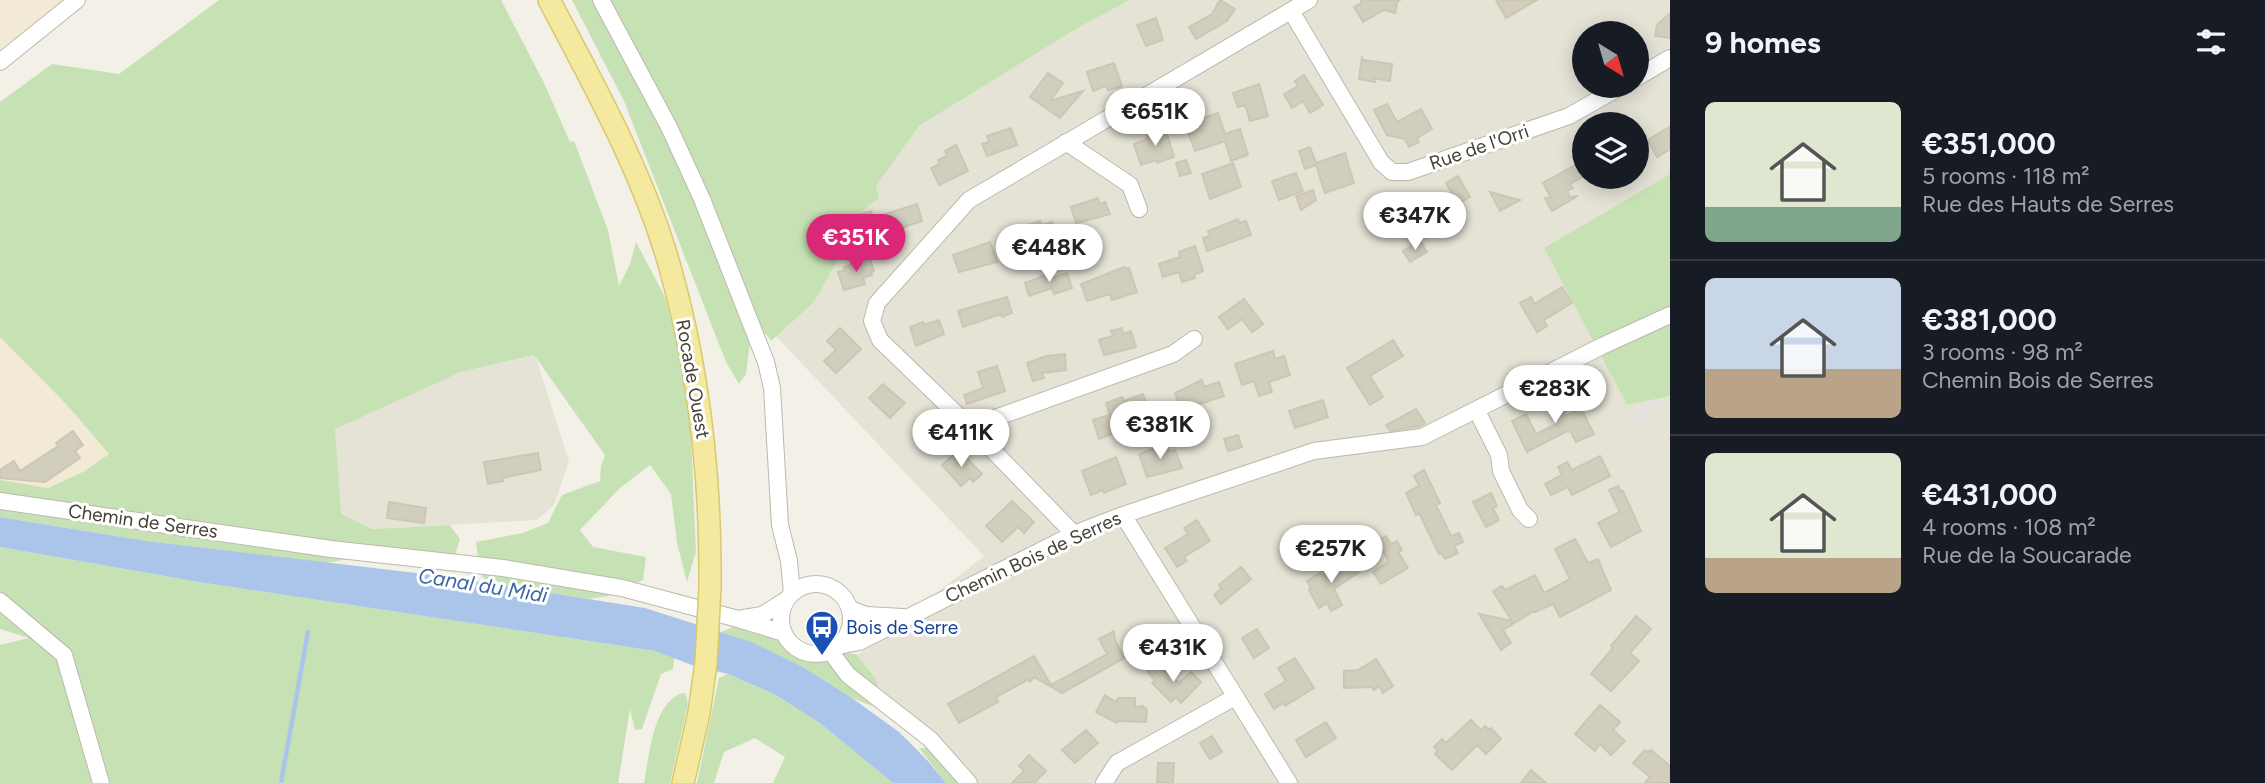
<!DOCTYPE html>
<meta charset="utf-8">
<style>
body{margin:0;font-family:Figtree,sans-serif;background:#20242c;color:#f1f3f6;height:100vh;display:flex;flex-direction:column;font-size:26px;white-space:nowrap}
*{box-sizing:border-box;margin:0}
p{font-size:23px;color:#9ea1a6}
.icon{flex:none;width:38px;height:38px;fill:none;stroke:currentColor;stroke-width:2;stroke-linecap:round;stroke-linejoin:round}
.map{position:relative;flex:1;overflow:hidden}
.drawer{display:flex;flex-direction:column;background:#171b24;width:595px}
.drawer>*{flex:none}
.needle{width:46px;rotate:143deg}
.fabs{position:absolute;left:1572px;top:21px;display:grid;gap:14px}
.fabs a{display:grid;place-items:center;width:77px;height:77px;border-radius:50%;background:#171b24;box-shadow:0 4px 18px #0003;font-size:35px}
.price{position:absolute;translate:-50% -60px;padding:0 16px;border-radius:24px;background:#fff;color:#222;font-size:23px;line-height:46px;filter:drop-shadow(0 2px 4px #0008)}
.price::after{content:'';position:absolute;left:50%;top:42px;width:21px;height:16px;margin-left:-10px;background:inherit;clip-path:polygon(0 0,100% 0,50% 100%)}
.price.active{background:#db2777;color:#fff}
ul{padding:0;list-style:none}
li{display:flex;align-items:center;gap:21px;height:175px;padding:0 35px}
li+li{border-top:2px solid #363941}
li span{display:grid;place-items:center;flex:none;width:196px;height:140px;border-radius:10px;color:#555}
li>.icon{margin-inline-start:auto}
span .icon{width:84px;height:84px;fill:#fffc;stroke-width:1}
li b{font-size:30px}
h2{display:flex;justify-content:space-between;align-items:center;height:84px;padding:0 35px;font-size:30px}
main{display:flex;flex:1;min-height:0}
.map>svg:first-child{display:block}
.residential{fill:#e5e3d6;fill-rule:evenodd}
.commercial{fill:#f2ead5}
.industrial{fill:#e4e2dc}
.green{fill:#c6e2b4}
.water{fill:#aac5e9}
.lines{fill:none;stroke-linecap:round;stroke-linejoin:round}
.stream{stroke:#aac5e9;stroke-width:4.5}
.building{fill:#d2cebe;stroke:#ccc6b2;stroke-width:2}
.minor-casing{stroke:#bcb9ab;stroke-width:18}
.major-casing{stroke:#d7c970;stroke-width:24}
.minor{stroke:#fff;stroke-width:16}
.major{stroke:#f4e99f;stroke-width:21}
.major-bridge-casing{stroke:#d7c970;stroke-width:24;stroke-linecap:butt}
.major-bridge{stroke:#f4e99f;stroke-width:21}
.labels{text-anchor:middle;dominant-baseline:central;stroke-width:6;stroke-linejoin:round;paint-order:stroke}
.street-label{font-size:19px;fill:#444137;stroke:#fff}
.transit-label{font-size:19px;fill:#164399;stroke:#fff;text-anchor:start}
.water-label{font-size:21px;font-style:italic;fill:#3b67a5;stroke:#fff}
</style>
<main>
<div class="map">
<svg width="1670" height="783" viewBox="0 0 1670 783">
<rect width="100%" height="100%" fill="#f2f0e7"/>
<path class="residential" d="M1130,0H1670V174L1544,248L1627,405L1670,396V783H973L852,659L984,556L771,331L919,126L1081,26ZM1584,33H1636V86H1584ZM1584,124H1636V177H1584Z
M535,355L569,461L554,505L537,520L333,531L335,428L461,372Z"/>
<path class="commercial" d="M0,0H63L0,50Z
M0,337L67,405L109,454L48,497L0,489Z"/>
<path class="industrial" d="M1658,375L1668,398L1659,412L1645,406L1652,423L1639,429L1631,411L1640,407L1632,388Z"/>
<path class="green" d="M219,0H501L544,83L570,142L574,141L608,230L619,286L630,264L636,242L665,297L689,391L696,552L687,582L677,543L671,494L650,465L620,488L580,530L593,547L646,557L643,580L608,596L589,599L487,583L480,572L476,542L523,533L548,523L562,495L600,481L601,466L605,455L534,355L461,372L335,429L341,514L372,529L450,525L460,539L452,566L376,554L326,563L146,541L0,517V480L48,488L83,472L109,454L67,405L0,337V102L52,64L119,74Z
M572,0H1130L1081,26L919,126L876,186L879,198L858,215L842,252L814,302L771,341L766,334L750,342L746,374L739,384L726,362L624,101Z
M1670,174V396L1627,405L1544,248Z
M0,547L199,582L655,651L674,658L673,669L661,674L642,729L635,730L630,709L618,783H0V645L29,638L0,629Z
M739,624L777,636L791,648L856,654L875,678L881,694L872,706L852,698L803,667L721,632Z
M728,674L776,695L821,724L893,783H773L785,757L755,738L724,752L714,783H697L719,678Z
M683,693L686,694L688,704L670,783H644C649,757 653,701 683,693Z
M919,748L940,749L965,783H946Z"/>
<path class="water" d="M0,517L146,541L449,577L645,608L751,642L803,667L852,698L899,732L927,760L946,783H893L821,724L776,695L728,674L692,665L655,651L199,582L0,547Z"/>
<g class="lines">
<path class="stream" d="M281,783L308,632"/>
</g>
<path class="building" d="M1220,0L1235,9L1227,21L1196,39L1189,27L1212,14Z
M1361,0H1400L1397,2L1395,13L1384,10L1363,22L1354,7L1361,3Z
M1496,0H1537L1506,18Z
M1670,13V38L1655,36L1657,25Z
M1156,18L1163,40L1146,46L1137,25Z
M1362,58L1363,60L1392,64L1390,81L1373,78L1375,82L1359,79Z
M1114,63L1122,86L1108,90L1106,86L1093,91L1087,72Z
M1048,73L1063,83L1050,101L1083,91L1060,118L1030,97Z
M1304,75L1323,105L1310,113L1303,101L1292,108L1284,94L1298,86L1295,81Z
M1259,84L1268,116L1250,121L1245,105L1238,107L1233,93Z
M1387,104L1397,122L1421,109L1432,129L1417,138L1419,142L1409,147L1405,139L1387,135L1374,110Z
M1218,113L1225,134L1240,129L1248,155L1231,161L1225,141L1195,151L1185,124Z
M1670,127V149L1657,157L1649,143V139Z
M1011,128L1017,145L987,156L982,144L989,142L987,136Z
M1165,128L1174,157L1157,163L1156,160L1141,165L1134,144L1148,139L1147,134Z
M956,145L968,171L939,185L931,168L940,164L938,160L947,156L945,151Z
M1310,147L1316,163L1345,153L1354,183L1325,193L1316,165L1305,169L1299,151Z
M1186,160L1191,173L1180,176L1176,163Z
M1233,163L1241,187L1210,199L1202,174Z
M1577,164L1584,176L1570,184L1573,188L1567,191L1570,197L1578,196L1552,211L1545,198H1551L1543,183Z
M1296,173L1303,191L1279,200L1272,181Z
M1458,176L1470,197L1458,204L1446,183Z
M1313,190L1316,200L1301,210L1296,196Z
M1490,192L1520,200L1500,211Z
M1098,198L1099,204L1105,202L1110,214L1076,223L1071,207Z
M917,204L922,221L889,232L886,225L864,232L858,215L871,211L873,218Z
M1238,219L1239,223L1246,221L1251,235L1207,251L1203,238L1210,236L1208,231Z
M1040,221L1042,225L1052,222L1058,238L1023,250L1018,236L1024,234L1022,227Z
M1420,241L1427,252L1410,262L1403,251Z
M990,242L997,262L959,272L953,255Z
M1195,246L1203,271L1194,275L1195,278L1182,282L1179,272L1163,277L1159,264L1180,257L1179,252Z
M869,257L874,271L871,272L872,275L863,278L865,284L844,290L838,272L845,270L844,267L851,265V263Z
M1124,267L1125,269L1129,268L1137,292L1112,300L1110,294L1087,301L1081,284Z
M1067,273L1072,288L1054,294L1052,288L1029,296L1025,283L1048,274L1050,279Z
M1562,287L1572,303L1544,320L1547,326L1537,332L1520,303L1531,297L1534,304Z
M1007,297L1012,313L1002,317L1001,314L963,327L958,311Z
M1244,299L1263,324L1252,332L1242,319L1228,329L1219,317Z
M939,320L944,334L916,346L910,327L923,322L924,325Z
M840,328L861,349L836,373L824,361L836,350L827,341Z
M1122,328L1123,334L1131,331L1136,347L1104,355L1099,340L1113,336L1111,331Z
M1393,340L1403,356L1370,376L1383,397L1370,405L1347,368Z
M1273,351L1275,359L1284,356L1290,375L1269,382L1272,392L1259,396L1254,381L1242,385L1235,364Z
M1065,354L1066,370L1042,373L1044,378L1033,381L1027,363L1046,356Z
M997,366L1005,391L967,404L964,395L983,388L978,372Z
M1202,380L1204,387L1219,382L1224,396L1181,410L1175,393Z
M883,384L905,403L890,418L869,398Z
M1573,389L1564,417L1581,408L1594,434L1576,442L1571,432L1567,431L1527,452L1512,421L1526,414L1536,434L1559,423L1549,401Z
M1143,394L1148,409L1132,415L1134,421L1113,428L1115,433L1099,439L1093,420L1110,415L1106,403L1122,397L1124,401Z
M1323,400L1328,417L1295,428L1289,411Z
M1416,409L1425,423L1420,426L1390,431L1386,425Z
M73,431L83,445L75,451L80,458L45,482L0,478V470L14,461L20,471L58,446L56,443Z
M1238,435L1242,447L1228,451L1224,439Z
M1166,444L1169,452L1175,450L1182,468L1147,477L1139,454Z
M959,450L982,474L973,482L970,478L961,486L942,465Z
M538,453L541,470L502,478L503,481L488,484L484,462Z
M1600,456L1610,476L1572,495L1568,487L1551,495L1545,484L1562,475L1558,467L1567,462L1572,470Z
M1116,457L1126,484L1104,493L1103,490L1091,495L1082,471Z
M1424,470L1440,503L1436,505L1451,536L1459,533L1463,542L1454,546L1458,553L1445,559L1441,553L1439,554L1419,513L1416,515L1406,493L1419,486L1414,476Z
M1618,486L1621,492L1623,491L1641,531L1611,547L1598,523L1620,512L1609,490Z
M1491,493L1497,506L1493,508L1499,520L1486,527L1473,502Z
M1012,501L1034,522L1024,533L1018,527L1002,542L986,526Z
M389,502L426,508L424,523L387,518Z
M1197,520L1210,541L1184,557L1187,561L1177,567L1165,548L1188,534L1184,528Z
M1386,536L1391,544L1397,541L1402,550L1398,552L1408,568L1381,584L1373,572L1389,561L1376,542Z
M1575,539L1588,563L1598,559L1611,590L1560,617L1553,604L1535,612L1534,611L1503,630L1511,643L1501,650L1479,614L1512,621L1493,591L1502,586L1505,590L1535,575L1544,593L1570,579L1555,549Z
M1350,560L1359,572L1334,589L1342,605L1331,611L1327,603L1319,608L1309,590L1311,589L1307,581L1323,571L1326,576Z
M1241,567L1251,579L1221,604L1214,595L1221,589L1219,585Z
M1636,616L1651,629L1630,653L1639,661L1611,691L1591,674L1613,648L1611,646Z
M1257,629L1269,648L1254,658L1242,638Z
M1114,631L1115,640L1124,658L1062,693L1034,677L1030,682L1029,679L996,697L998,702L959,723L948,704L1034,656L1051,685L1107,654L1099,639Z
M1295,658L1314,688L1285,706L1283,703L1274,709L1265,694L1286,681L1278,668Z
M1376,659L1393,686L1383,693L1379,686L1374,690L1372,687L1344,688V671L1358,670Z
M1156,662L1179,683L1191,672L1201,682L1181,703L1176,697L1171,702L1152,683L1155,680L1147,671Z
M1105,695L1116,702L1118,698H1135V707L1143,706L1147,710L1146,722L1118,721L1117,723L1096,712Z
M1600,705L1620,722L1613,730L1625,741L1611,755L1600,744L1595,751L1575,734Z
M1471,720L1481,730L1485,726L1489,730L1491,728L1501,739L1486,754L1477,745L1452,770L1435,754L1438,751L1434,747L1442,739L1446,743Z
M1326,722L1336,738L1306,757L1296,740Z
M1086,730L1098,743L1075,763L1062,750Z
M1212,736L1222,752L1210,759L1200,743Z
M1645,750L1648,752L1651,750L1670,766V783H1645L1650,777L1633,763Z
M1029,755L1046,771L1034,783H1012L1024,771L1019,766Z
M1158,763H1174L1173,783H1157Z
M1531,770L1546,783H1521Z"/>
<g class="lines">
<defs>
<path id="minor" d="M601,0L669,127L702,199L766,362L772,388L780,525L789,561L792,593
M1291,11L1381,162L1392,172H1408L1569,116L1622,86
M0,62L77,0
M1636,78L1670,58
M1066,142L1130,185L1139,209
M1477,411L1499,455L1501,471L1520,510L1529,519
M970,427L1173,354L1194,339
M0,501L331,549L503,568L622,588L738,619
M1123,515L1289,783
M1074,534L970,427L880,340L872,321L877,303L969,200L1309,0
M781 619a35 35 0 1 1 70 0a35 35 0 1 1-70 0Z
M0,601L64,655L101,783
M850,609L866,615L903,617
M784,633L738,619L762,615L786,600
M838,646L859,642L1074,534L1123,515L1314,451L1422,437L1602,346L1670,315
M830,651L848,675L930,739L969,783
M1104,783L1117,763L1235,697"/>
<path id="major" d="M549,0C595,87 645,176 671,271C700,375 711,480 710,587
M683,783L699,713"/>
</defs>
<use href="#minor" class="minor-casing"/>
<use href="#major" class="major-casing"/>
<use href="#minor" class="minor"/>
<use href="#major" class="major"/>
<defs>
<path id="major-bridge" d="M699,713L706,663L710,587"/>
</defs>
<use href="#major-bridge" class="major-bridge-casing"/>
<use href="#major-bridge" class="major-bridge"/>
</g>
<defs>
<symbol id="bus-pin" viewBox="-11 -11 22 30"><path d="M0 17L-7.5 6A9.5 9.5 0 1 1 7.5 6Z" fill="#1a4fb4" stroke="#fff"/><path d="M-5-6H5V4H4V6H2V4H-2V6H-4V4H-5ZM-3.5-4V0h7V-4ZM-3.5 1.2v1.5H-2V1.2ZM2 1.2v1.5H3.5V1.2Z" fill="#fff"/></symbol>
</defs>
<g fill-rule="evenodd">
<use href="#bus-pin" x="803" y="608" width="38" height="52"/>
</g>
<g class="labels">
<g class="street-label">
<text transform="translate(1479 147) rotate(-19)">Rue de l'Orri</text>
<text transform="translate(693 379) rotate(80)">Rocade Ouest</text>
<text transform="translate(143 521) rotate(8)">Chemin de Serres</text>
<text transform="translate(1033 557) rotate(-25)">Chemin Bois de Serres</text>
</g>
<g class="transit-label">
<text x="846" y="627">Bois de Serre</text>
</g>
<g class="water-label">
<text transform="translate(483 585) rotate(9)">Canal du Midi</text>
</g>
</g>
</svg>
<div class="fabs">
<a><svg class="needle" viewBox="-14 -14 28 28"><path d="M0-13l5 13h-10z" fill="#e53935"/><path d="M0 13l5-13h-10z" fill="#9ea1a6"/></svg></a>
<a><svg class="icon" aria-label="layers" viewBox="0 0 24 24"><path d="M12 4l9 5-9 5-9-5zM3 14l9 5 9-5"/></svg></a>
</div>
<b class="price" style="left:1155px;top:148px">€651K</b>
<b class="price" style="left:1415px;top:252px">€347K</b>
<b class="price active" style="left:856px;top:274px">€351K</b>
<b class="price" style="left:1049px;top:284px">€448K</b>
<b class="price" style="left:1555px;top:425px">€283K</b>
<b class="price" style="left:1160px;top:461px">€381K</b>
<b class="price" style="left:961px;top:469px">€411K</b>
<b class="price" style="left:1331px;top:585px">€257K</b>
<b class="price" style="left:1173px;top:684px">€431K</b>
</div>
<section class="drawer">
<h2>9 homes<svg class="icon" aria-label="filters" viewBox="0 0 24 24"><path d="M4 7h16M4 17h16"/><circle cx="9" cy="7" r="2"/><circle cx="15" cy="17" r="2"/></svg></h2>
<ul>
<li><span style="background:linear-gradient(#dfe7d0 75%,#7fa58c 0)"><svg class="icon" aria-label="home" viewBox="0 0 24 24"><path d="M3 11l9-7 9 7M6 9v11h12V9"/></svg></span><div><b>€351,000</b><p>5 rooms · 118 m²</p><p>Rue des Hauts de Serres</p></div></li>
<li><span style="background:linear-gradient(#c9d6e8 65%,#b9a48a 0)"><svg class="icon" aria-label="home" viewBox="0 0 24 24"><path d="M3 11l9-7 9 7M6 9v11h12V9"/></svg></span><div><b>€381,000</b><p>3 rooms · 98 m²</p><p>Chemin Bois de Serres</p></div></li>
<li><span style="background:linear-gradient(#dfe7d0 75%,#b9a48a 0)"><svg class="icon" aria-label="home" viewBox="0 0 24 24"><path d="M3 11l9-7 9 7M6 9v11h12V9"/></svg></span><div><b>€431,000</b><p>4 rooms · 108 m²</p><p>Rue de la Soucarade</p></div></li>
</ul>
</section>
</main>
